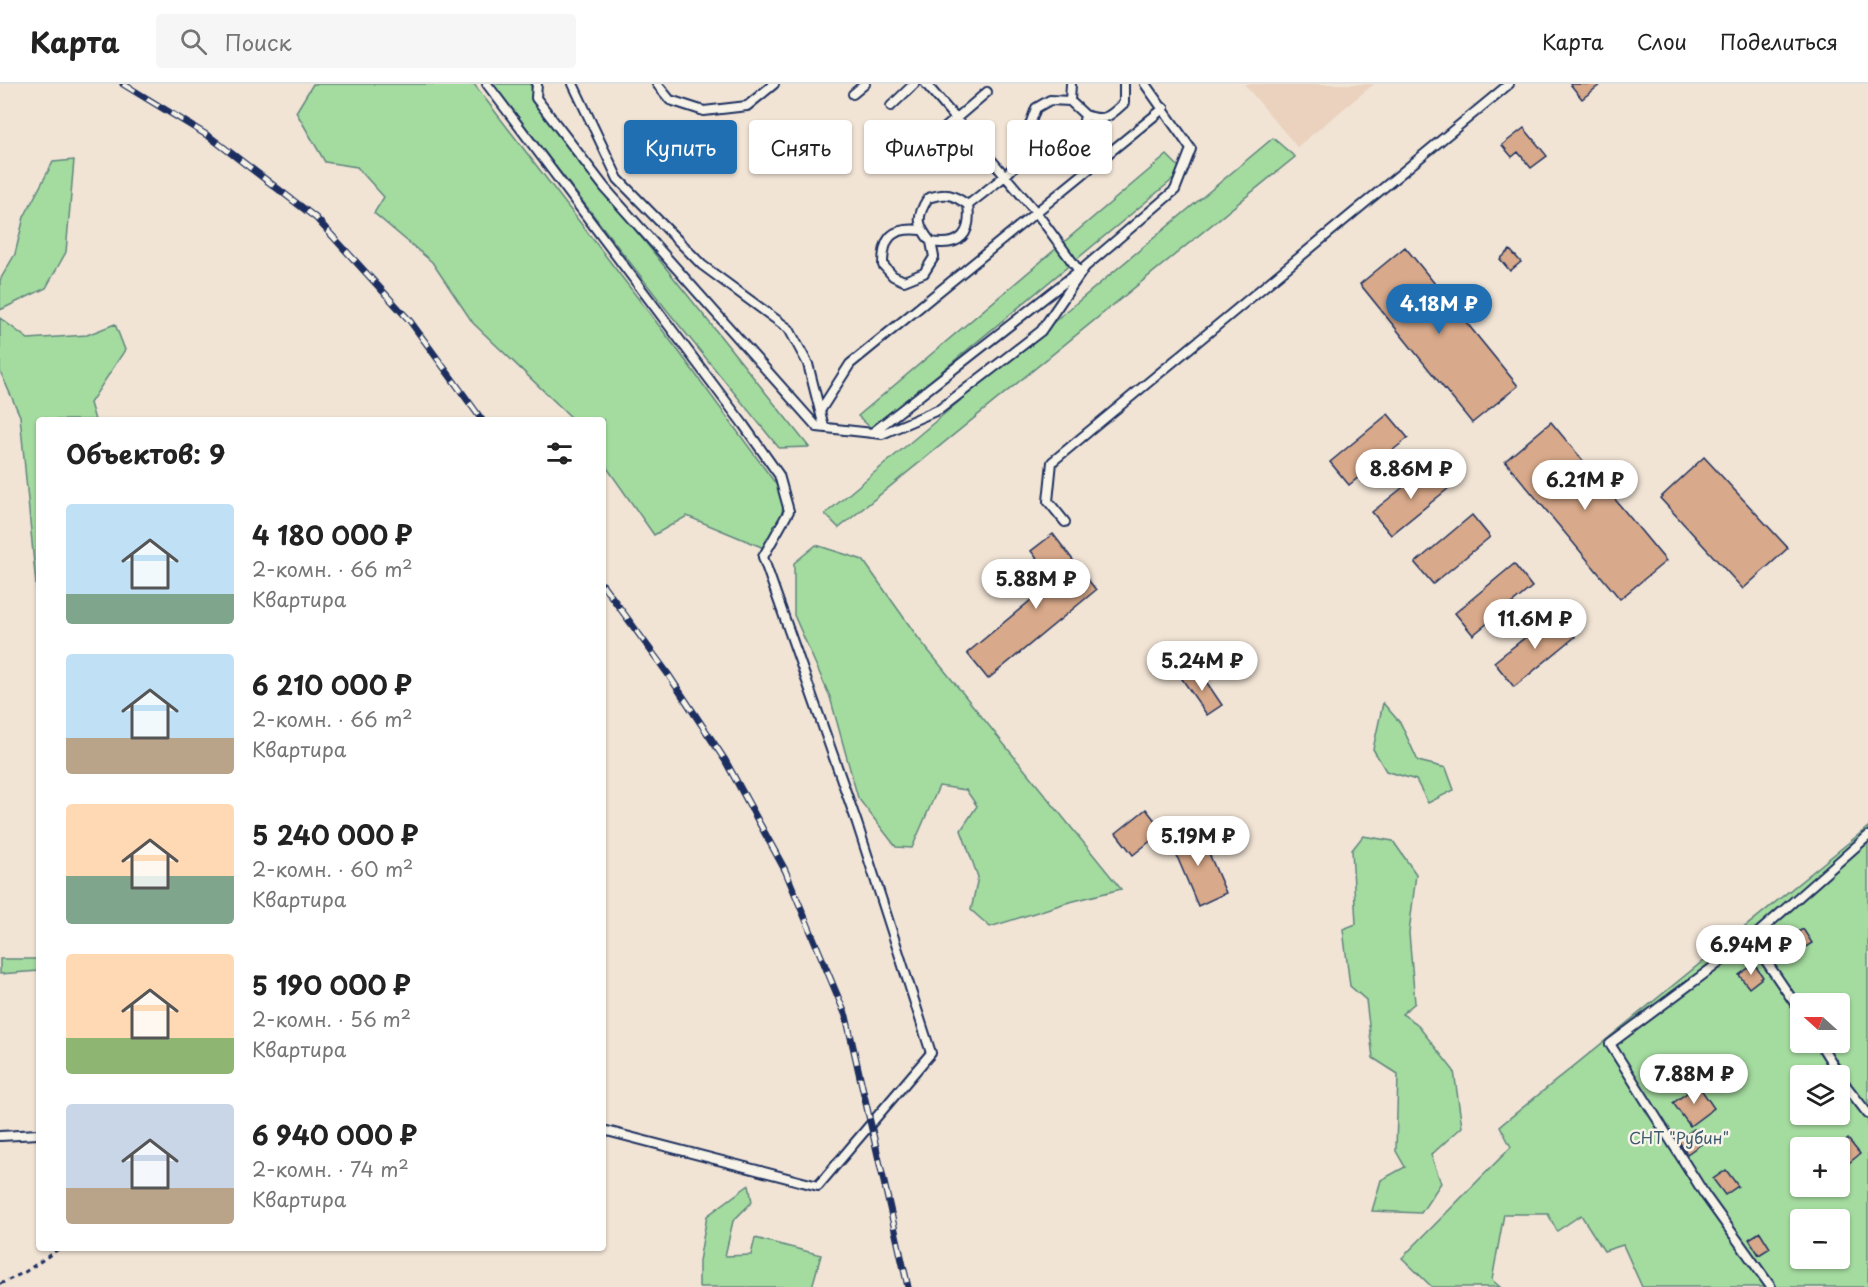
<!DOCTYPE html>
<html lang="ru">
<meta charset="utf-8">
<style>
body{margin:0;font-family:"Playpen Sans",sans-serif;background:#f6f6f6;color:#222;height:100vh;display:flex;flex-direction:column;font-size:22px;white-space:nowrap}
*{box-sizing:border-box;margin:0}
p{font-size:20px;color:#767676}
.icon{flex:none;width:33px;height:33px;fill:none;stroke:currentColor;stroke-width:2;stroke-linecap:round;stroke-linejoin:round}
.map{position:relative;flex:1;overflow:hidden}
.drawer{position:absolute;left:36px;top:333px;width:570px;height:834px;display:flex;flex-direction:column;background:#fff;border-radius:6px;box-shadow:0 2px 4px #0004}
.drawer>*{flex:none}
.top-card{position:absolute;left:624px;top:36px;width:570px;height:54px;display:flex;gap:12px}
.needle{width:39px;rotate:291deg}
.fabs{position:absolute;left:1790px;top:909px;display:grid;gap:12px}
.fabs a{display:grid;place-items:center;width:60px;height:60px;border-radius:6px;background:#fff;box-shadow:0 2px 4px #0004;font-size:30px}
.price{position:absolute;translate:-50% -51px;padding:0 14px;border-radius:21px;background:#fff;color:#222;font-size:20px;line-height:39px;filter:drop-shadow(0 2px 3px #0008)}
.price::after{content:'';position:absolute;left:50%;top:36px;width:18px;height:14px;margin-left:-9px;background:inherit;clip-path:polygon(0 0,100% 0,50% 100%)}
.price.current{background:#1f6fb2;color:#fff}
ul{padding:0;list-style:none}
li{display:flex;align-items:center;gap:18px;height:150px;padding:0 30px}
li span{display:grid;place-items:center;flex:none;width:168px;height:120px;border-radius:6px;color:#555}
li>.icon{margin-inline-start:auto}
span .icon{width:72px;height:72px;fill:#fffc;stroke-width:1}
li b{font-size:26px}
h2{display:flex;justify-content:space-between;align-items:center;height:72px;padding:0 30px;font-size:26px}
.tag{padding:0 21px;border-radius:6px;background:#fff;box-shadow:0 2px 4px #0004;font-size:21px;line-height:54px}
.tag.current{background:#1f6fb2;color:#fff}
header{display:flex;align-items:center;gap:36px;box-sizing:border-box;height:84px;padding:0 30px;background:#fff;border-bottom:2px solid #e0e0e0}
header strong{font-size:28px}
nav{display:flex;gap:33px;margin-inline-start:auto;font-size:21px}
.search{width:420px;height:54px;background:#f6f6f6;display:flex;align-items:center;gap:15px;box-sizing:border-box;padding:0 21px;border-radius:6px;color:#767676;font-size:22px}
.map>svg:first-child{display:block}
.built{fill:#ead2be}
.green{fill:#a4db9f;stroke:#60857e;stroke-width:1.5;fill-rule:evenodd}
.building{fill:#d8a98a;stroke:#1b2f5e;stroke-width:1.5}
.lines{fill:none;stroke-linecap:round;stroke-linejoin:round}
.service-casing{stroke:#1b2f5e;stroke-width:12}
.path{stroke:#1b2f5e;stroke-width:3;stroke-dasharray:4.5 4.5;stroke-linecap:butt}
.service{stroke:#f7f3e8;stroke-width:8}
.rail-casing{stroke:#1b2f5e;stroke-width:7}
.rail{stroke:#f7f3e8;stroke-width:4.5;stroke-dasharray:14;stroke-linecap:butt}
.labels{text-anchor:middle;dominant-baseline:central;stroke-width:5;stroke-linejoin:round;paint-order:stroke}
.park-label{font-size:16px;fill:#3d5a6e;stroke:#f7f3e8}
</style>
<header>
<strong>Карта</strong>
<div class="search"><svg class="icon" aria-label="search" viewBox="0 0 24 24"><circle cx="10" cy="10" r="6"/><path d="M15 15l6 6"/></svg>Поиск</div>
<nav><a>Карта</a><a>Слои</a><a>Поделиться</a></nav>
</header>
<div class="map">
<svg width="1868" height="1203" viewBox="0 0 1868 1203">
<rect width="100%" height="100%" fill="#f1e4d5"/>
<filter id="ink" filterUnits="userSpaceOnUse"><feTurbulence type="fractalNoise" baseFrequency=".0167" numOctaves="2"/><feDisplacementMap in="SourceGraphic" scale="12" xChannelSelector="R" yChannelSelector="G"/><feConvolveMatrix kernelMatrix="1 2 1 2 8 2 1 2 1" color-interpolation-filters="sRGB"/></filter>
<g filter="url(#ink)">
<path class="built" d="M1244,0H1374L1297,63Z"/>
<path class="green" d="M313,0H474L680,269L784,411L780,449L764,464L687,432L654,451L603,378V336H574L473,239L432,178L374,129L384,113L357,83L325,78L296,28Z
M492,0H530L538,24L809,363L779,364L666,225Z
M1273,54L1295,73L839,444L825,430Z
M1167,71L1183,87L872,345L858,332Z
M74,76L66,168L46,204L0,226V196L15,170L24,133L53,78Z
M0,234L28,255L87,251L115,240L125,266L90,319L95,336H39V532L20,332L0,287Z
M816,461L863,476L919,555L1121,805L1066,819L990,843L971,826L978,793L961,746L977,722L966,706L939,702L912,764L896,763L858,714L830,613L794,531V479Z
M1383,619L1401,640L1418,677L1446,684L1454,706L1428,719L1416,696L1386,687L1373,665Z
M1868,743V1203H1642L1623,1161L1604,1167L1581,1131L1557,1147L1548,1130H1504L1492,1196L1500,1203H1432L1402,1174L1511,1063L1500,1042ZM1800,920H1839V958H1800ZM1800,992H1839V1030H1800ZM1800,1064H1839V1102H1800ZM1800,1136H1839V1174H1800Z
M1363,752L1393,757L1416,790L1409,849L1415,919L1402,930L1416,939L1454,987L1462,1043L1431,1071L1441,1099L1421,1129L1372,1127L1381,1096L1405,1083L1396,1067L1398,990L1373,974L1366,916L1350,902L1343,845L1356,840L1352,766Z
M0,875H39V887L0,890Z
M749,1101L752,1118L733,1137L725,1172L751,1171L755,1154L821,1171L812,1203H699V1177L707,1132Z"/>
<path class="building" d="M1570,0H1601L1582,15Z
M1524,44L1547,72L1531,84L1518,68L1512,73L1502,61Z
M1405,163L1518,302L1472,339L1360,200Z
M1510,166L1521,178L1510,187L1500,175Z
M1388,330L1408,354L1349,401L1330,378Z
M1551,338L1666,477L1620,515L1505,377Z
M1704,373L1788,464L1743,505L1660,414Z
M1431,381L1449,404L1391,451L1372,428Z
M1472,431L1490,453L1433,500L1415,479Z
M1053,450L1096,506L988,595L967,569L1054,497L1031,467Z
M1514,480L1532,503L1473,551L1455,529Z
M1556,529L1575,553L1514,603L1494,578Z
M1197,584L1222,621L1207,631L1182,595Z
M1146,725L1163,747L1133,771L1116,749Z
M1198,744L1226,809L1198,822L1170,756Z
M1803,845L1812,859L1796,869L1787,855Z
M1754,880L1763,893L1749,904L1739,891Z
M1698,1001L1714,1024L1690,1042L1673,1019Z
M1694,1045L1704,1058L1687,1070L1678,1056Z
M1848,1055L1860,1070L1839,1087V1063Z
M1726,1086L1738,1102L1725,1111L1713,1095Z
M1760,1148L1770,1164L1759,1171L1749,1155Z"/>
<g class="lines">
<defs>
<path id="service" d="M487,0L743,340L779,391L789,427L763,473L857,739L931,969L818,1102L603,1046
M537,0L536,14L605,104L817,343L882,350L940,325L1041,247L1085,183L1175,106L1191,65L1145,0
M573,0L618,95L702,181L789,245L808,280L824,343
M657,0L670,16L704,27L747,22L774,0
M926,0L1036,128L1079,187
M853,10L865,0
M1070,17L1071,0
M891,22L914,0
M1085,31C1105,38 1109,33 1124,19V0
M924,62L987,8
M968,121C952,110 947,108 928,114C916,133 917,141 931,158C961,163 972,150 968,121L1005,92L1032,64L1028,46L1036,24L1050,16L1070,17L1085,31C1079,68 1069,76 1032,64
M921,146C892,143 883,153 883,181L893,192L904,197L924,189L934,173L931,158
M820,327L850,280L1164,24
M872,349L1079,187
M1065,438L1048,417L1052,378L1509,0
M1751,855L1800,927
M1819,958L1847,1003L1868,1030
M0,1052L39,1050
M1771,1203L1705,1111L1610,960L1751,855L1868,752"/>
</defs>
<use href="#service" class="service-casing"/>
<path class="path" d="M0,1200L25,1188L60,1164"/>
<use href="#service" class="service"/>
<defs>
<path id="rail" d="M123,0L210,53L316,134L410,237L482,336
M603,501L668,590L725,676L785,786L846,932L908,1203"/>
</defs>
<use href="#rail" class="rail-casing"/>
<use href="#rail" class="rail"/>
</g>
</g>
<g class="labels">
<g class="park-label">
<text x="1679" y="1053">СНТ "Рубин"</text>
</g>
</g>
</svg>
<div class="fabs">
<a><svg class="needle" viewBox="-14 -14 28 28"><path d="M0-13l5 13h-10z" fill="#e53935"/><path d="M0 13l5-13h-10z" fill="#767676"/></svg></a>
<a><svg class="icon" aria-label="layers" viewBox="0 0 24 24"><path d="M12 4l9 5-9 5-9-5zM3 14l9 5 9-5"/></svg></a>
<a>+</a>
<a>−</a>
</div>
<b class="price current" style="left:1439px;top:251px">4.18M ₽</b>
<b class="price" style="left:1411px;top:416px">8.86M ₽</b>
<b class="price" style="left:1585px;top:427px">6.21M ₽</b>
<b class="price" style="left:1036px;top:526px">5.88M ₽</b>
<b class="price" style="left:1535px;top:566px">11.6M ₽</b>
<b class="price" style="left:1202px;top:608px">5.24M ₽</b>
<b class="price" style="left:1198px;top:783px">5.19M ₽</b>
<b class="price" style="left:1751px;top:892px">6.94M ₽</b>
<b class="price" style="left:1694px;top:1021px">7.88M ₽</b>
<div class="top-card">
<a class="tag current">Купить</a>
<a class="tag">Снять</a>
<a class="tag">Фильтры</a>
<a class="tag">Новое</a>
</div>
<section class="drawer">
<h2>Объектов: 9<svg class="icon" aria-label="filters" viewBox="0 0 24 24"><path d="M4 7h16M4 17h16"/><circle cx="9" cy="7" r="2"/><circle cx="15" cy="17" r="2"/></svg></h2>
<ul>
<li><span style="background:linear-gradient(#bfe0f5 75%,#7fa58c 0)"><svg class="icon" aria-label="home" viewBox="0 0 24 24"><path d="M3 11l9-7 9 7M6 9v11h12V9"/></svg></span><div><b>4 180 000 ₽</b><p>2-комн. · 66 m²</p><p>Квартира</p></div></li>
<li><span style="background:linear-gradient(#bfe0f5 70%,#b9a48a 0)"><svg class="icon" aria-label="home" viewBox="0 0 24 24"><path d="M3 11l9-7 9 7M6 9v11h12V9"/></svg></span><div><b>6 210 000 ₽</b><p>2-комн. · 66 m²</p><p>Квартира</p></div></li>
<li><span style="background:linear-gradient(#ffd9b3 60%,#7fa58c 0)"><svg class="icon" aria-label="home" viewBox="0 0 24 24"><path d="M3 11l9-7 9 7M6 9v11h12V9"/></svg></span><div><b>5 240 000 ₽</b><p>2-комн. · 60 m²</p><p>Квартира</p></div></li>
<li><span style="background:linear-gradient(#ffd9b3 70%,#8fb573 0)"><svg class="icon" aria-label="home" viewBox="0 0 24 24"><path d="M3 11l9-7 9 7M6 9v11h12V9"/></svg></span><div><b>5 190 000 ₽</b><p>2-комн. · 56 m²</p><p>Квартира</p></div></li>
<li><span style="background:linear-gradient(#c9d6e8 70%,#b9a48a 0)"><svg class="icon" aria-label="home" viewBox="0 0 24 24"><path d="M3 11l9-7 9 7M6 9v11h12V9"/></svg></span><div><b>6 940 000 ₽</b><p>2-комн. · 74 m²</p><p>Квартира</p></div></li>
</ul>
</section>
</div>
